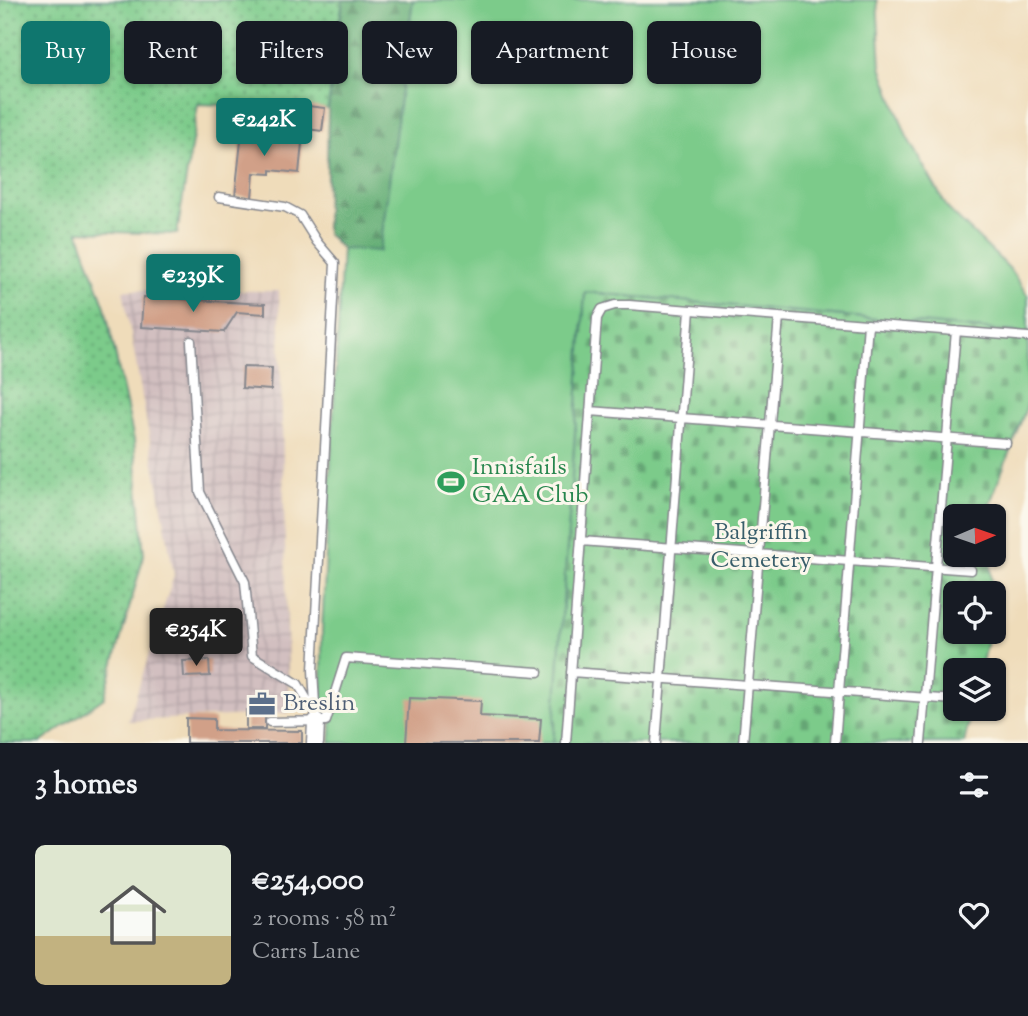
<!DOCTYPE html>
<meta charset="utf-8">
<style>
body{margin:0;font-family:"Sorts Mill Goudy",serif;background:#20242c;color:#f1f3f6;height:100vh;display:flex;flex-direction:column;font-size:26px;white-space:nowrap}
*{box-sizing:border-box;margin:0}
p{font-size:23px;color:#9ea1a6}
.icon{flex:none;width:38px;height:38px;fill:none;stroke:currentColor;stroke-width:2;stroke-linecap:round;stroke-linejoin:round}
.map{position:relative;height:743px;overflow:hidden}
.details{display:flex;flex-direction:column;background:#171b24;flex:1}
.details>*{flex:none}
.banner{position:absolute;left:21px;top:21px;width:987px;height:63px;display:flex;gap:14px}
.needle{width:46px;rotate:88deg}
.controls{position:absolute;left:943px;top:504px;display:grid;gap:14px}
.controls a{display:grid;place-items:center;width:63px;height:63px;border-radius:10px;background:#171b24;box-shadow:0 2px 5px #0004;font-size:35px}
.price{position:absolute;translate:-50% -60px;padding:0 16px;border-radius:7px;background:#0f766e;color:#fff;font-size:23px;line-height:46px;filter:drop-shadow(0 2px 4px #0008)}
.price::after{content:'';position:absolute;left:50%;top:42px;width:21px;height:16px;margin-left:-10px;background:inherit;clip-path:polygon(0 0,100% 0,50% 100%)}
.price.selected{background:#222;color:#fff}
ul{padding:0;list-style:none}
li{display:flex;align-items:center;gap:21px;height:175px;padding:0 35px}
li+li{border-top:2px solid #363941}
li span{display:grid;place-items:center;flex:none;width:196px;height:140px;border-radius:10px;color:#555}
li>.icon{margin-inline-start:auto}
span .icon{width:84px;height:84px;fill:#fffc;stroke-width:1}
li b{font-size:30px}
h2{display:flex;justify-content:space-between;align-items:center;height:84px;padding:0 35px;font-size:30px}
.chip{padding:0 24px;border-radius:10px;background:#171b24;box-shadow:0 2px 5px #0004;font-size:24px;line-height:63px}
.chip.selected{background:#0f766e;color:#fff}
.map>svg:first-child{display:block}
.industrial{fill:url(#industrial-grid)}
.grass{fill:url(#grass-dots);stroke:#4c7d74;stroke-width:2}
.forest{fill:url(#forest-firs);stroke:#406f6a;stroke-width:2}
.cemetery{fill:url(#cemetery-stones);stroke:#4c7d74;stroke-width:2}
.garden{fill:#7ccb8a;stroke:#4c7d74;stroke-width:2}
.building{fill:#d1a088}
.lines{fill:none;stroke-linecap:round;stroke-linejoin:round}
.service-casing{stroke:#85868c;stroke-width:11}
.minor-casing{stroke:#85868c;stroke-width:19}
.service{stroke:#fff;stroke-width:8}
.minor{stroke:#fff;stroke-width:16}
.labels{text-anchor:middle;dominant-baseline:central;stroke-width:6;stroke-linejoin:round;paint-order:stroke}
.leisure-label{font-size:24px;fill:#27864d;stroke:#fbf7ec;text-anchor:start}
.park-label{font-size:24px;fill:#385e6b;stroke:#fbf7ec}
.service-label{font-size:24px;fill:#4e5e75;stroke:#fbf7ec;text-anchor:start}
</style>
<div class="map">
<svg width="1028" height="743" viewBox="0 0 1028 743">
<defs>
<pattern id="industrial-grid" width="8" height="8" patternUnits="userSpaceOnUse" patternTransform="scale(1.75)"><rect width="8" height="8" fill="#d2bfc0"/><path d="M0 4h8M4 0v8" fill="none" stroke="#b4a4a7"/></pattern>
<pattern id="grass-dots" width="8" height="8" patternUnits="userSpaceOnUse" patternTransform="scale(1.75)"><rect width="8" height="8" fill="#7ccb8a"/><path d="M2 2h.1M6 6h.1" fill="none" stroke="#65a574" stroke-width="1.8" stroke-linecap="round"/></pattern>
<pattern id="forest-firs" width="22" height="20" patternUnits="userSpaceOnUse" patternTransform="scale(1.75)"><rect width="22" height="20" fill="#65af76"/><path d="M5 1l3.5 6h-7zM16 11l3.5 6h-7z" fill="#528f64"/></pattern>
<pattern id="cemetery-stones" width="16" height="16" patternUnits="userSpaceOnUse" patternTransform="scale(1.75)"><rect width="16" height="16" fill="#7ccb8a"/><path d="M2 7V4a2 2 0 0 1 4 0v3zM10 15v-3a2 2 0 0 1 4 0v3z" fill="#65a574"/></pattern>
</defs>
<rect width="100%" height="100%" fill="#fbf7ec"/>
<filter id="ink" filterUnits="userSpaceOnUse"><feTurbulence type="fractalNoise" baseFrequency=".0143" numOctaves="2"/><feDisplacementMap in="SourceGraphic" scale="14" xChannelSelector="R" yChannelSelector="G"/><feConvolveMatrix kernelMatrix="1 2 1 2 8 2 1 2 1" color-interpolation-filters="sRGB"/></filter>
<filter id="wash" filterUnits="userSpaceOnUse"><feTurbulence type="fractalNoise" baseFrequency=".00686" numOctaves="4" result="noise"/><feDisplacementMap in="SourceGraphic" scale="28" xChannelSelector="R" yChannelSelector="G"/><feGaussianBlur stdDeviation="1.57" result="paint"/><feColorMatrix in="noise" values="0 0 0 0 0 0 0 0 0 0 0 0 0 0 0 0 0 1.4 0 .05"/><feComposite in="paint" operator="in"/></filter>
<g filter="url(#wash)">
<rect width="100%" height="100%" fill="#efdcba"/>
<path class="industrial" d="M123,290L279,291L289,713L128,721L174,575Z"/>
<path class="grass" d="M0,0H343L328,109L198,104L177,234L78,231L105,307L134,440L144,555L104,698L40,743H0Z"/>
<path class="forest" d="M343,0H413L380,252L342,249L326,233L328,109Z"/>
<path class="cemetery" d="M585,292L1028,333V403L987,511V516H956V555H990L992,593H956V632H989L980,670H956V709H972L964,743H553Z"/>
<path class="garden" d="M413,0H877L881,67L907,137L948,209L1009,268L1028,296V333L585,292L553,743H330L332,714L322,713V630L342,249L380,251Z"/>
<g id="blocks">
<path class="building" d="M308,106L325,108L322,131L306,129Z
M243,123L260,125L258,139L295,143L297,133H303L299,173L271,170V174L254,173L252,198L235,196Z
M143,297L265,304V314L237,312L224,332L141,327Z
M243,367L272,368L271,390L242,388Z
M209,660L210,676L184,677L183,661Z
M409,698L481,701L480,716L541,719L539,743H406Z
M246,710H265V729H246Z
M186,718L214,719V730L302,731V743H186Z"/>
</g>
</g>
<g filter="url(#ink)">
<use href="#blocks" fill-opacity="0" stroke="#85868c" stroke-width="2"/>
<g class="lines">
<defs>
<path id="service" d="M219,197L285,207L300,215L317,242L335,263L313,670L316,722
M191,341L200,492L245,582L252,656L298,684L311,706
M590,411L1006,443
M581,541L971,570
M571,672L955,700
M270,722L326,721L346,658L538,672
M566,743L597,318L602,309L615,305H629L1028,337
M656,743L690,310
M743,743L779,317
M835,743L868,324
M921,743L956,331"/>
<path id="minor" d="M315,743L316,722"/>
</defs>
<use href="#service" class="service-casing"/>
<use href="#minor" class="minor-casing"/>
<use href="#service" class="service"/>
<use href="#minor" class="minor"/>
</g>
</g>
<defs>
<symbol id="stadium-bare" viewBox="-9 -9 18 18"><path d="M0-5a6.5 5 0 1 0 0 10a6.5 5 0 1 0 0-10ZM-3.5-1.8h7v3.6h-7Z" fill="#2e9e5b" stroke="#fbf7ec" stroke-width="2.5" paint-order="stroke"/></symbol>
<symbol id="office-bare" viewBox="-9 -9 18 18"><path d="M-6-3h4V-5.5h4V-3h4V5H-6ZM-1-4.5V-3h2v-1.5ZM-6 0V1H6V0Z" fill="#5c6f8a" stroke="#fbf7ec" stroke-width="2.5" paint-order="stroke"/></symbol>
</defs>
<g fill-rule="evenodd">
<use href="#stadium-bare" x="432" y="463" width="38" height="38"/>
<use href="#office-bare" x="243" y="685" width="38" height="38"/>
</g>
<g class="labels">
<g class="leisure-label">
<text x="472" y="468">Innisfails<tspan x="472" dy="28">GAA Club</tspan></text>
</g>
<g class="park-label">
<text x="761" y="533">Balgriffin<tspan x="761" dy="28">Cemetery</tspan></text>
</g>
<g class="service-label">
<text x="283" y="704">Breslin</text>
</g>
</g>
</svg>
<div class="controls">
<a><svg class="needle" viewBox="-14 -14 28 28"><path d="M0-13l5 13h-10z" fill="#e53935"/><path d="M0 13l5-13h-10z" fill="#9ea1a6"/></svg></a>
<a><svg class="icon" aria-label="locate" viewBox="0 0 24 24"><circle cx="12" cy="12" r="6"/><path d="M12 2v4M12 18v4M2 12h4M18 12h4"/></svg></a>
<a><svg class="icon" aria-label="layers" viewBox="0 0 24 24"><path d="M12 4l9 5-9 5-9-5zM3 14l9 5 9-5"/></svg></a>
</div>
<b class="price" style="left:264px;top:158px">€242K</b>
<b class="price" style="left:193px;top:314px">€239K</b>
<b class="price selected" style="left:196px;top:668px">€254K</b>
<div class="banner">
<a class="chip selected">Buy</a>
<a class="chip">Rent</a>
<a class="chip">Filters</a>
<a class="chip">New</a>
<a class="chip">Apartment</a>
<a class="chip">House</a>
</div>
</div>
<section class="details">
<h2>3 homes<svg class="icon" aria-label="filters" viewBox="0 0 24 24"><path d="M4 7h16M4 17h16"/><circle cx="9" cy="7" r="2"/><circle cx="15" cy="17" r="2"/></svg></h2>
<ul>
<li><span style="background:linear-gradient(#dfe7d0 65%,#c2b280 0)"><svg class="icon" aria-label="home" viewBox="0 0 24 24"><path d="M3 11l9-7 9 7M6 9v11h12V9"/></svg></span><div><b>€254,000</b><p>2 rooms · 58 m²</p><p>Carrs Lane</p></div><svg class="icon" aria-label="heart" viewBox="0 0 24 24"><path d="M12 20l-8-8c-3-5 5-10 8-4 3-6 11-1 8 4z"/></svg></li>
</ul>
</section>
